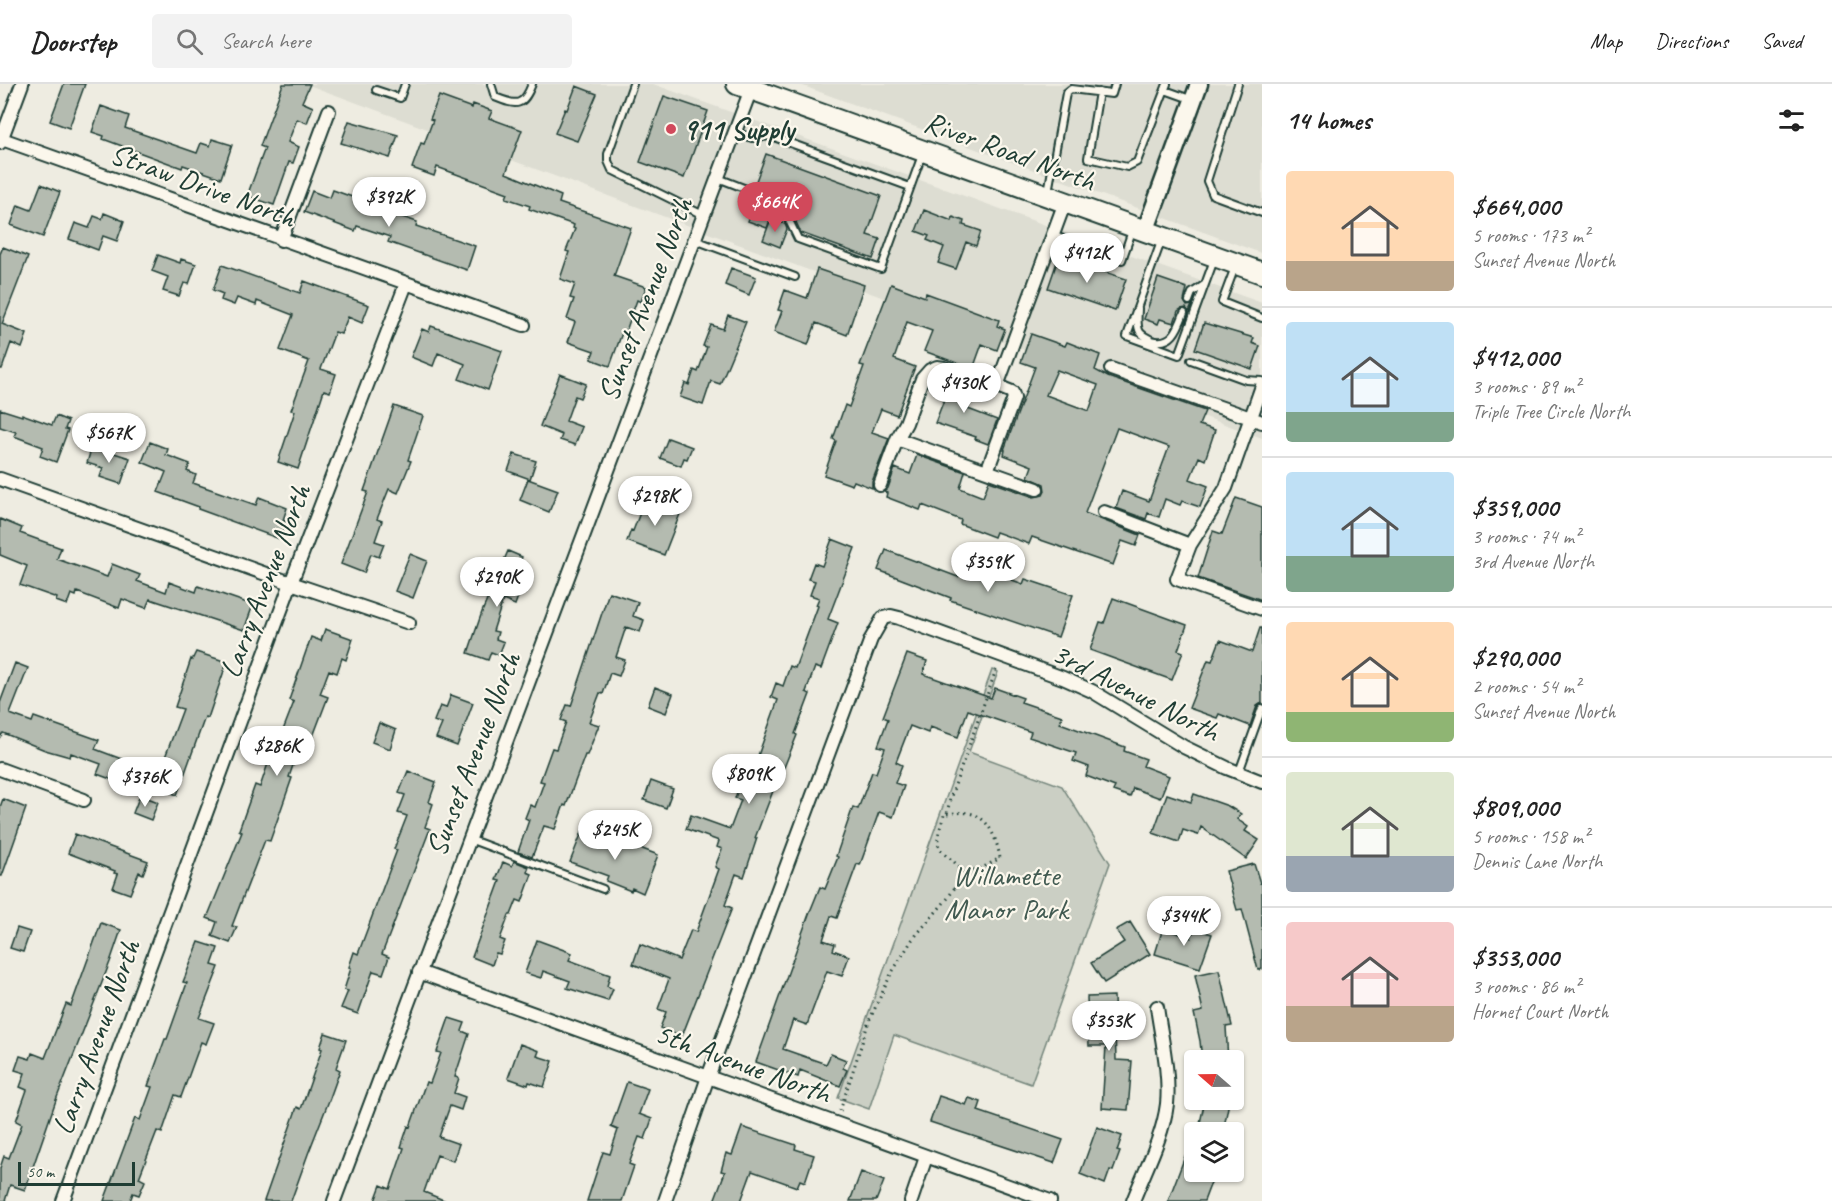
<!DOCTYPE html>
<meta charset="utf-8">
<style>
body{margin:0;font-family:Caveat,sans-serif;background:#f2f2f2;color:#222;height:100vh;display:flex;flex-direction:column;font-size:22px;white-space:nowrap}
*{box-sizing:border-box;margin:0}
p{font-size:20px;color:#767676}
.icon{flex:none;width:33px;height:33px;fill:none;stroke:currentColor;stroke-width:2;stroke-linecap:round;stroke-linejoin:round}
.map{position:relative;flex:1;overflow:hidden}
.side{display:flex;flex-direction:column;background:#fff;width:570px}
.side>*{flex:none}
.needle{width:39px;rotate:290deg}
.fabs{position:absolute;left:1184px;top:966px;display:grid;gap:12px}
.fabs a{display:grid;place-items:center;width:60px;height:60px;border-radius:6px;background:#fff;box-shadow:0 2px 4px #0004;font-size:30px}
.scale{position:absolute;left:18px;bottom:15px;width:117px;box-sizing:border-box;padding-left:6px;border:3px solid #1f3d34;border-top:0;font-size:16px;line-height:21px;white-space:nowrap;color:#1f3d34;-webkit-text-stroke:4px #fbf7ec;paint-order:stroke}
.price{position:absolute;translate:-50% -51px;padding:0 14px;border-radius:21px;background:#fff;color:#222;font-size:20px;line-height:39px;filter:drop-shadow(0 2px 3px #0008)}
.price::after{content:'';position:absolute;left:50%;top:36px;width:18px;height:14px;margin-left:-9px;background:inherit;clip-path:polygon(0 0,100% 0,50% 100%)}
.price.on{background:#d1495b;color:#fff}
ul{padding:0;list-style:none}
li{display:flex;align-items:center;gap:18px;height:150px;padding:0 24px}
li+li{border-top:2px solid #e0e0e0}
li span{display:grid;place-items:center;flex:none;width:168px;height:120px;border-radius:6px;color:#555}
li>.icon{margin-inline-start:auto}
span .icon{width:72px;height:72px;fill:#fffc;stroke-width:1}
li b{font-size:26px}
h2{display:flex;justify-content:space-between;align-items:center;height:72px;padding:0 24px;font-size:26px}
header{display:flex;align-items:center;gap:36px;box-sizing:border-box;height:84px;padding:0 30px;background:#fff;border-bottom:2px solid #e0e0e0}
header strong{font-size:28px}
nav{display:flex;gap:33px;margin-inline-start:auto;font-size:21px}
.search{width:420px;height:54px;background:#f2f2f2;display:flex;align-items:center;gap:15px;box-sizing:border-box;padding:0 21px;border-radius:6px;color:#767676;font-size:22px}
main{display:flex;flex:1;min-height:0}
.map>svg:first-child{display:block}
.built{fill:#ddddd2}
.park{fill:#cbcfc4;stroke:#75867c;stroke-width:1.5}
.building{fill:#b4bbb0;stroke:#1f3d34;stroke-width:1.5;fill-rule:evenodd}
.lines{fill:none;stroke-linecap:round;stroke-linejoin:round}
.service-casing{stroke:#1f3d34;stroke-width:10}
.minor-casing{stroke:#1f3d34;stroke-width:16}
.tertiary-casing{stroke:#1f3d34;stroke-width:21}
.primary-casing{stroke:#1f3d34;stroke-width:24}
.path{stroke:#1f3d34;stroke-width:3;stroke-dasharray:1.5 4.5;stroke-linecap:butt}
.service{stroke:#fbf7ec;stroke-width:6}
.minor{stroke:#fbf7ec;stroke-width:12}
.tertiary{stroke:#fbf7ec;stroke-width:16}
.primary{stroke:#fbf7ec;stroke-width:20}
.poi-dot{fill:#d1495b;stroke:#fbf7ec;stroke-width:2}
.labels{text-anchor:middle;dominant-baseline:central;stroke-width:4.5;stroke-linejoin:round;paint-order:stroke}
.poi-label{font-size:30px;font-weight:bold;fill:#1f3d34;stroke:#fbf7ec;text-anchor:start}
.street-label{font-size:30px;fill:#1f3d34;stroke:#fbf7ec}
.park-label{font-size:30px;fill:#415a51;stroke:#fbf7ec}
</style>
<header>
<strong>Doorstep</strong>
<div class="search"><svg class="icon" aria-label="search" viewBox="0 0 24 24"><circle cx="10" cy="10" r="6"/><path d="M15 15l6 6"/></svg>Search here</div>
<nav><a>Map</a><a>Directions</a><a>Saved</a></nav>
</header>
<main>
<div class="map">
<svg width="1262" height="1117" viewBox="0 0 1262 1117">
<rect width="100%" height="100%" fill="#eeece1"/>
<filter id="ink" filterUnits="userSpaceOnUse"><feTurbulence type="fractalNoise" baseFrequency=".0167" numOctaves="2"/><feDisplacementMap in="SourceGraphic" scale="12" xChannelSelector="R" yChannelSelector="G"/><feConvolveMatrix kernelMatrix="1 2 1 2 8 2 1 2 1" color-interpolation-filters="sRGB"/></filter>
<g filter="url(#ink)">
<path class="built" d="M306,0H653L1262,219V354Z
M798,0H1262V170L1258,168Z"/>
<path class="park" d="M992,586L998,588L969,668L1062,702L1110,779L1031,1000L894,951L869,1025L838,1014Z"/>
<path class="building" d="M64,0H85L69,44L50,37Z
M283,0H310L302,18L313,23L307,39L297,35L288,58L299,63L293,79L289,78L274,121L247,112L265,64L260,62Z
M576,2L597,10L577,57L555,49L565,25L567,26Z
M439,12L472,24L473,20L492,27L489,34L522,46L506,89L561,112L559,119L631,144L614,192L646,203L641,218L637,216L625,250L622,249L610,282L591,275L594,267L568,258L575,238L567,235L574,215L570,214L575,200L560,195L569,168L566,167L575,145L573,144L574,141L529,125L530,122L506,114L508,109L437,83L434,92L412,84L421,59L424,60L433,36L430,35Z
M664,12L708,27L684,94L640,78Z
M101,22L129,32L125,44L197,69L201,59L210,62L212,55L232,61L221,94L183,81L182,84L103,55L104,52L92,48Z
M349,37L398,51L390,74L341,59Z
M766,70L881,112L867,151L880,155L873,175L801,149L796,138L804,114L782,106L779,113L761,105L763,100L756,97Z
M41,100L60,108L43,153L11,141L18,121L31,126Z
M333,106L366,118L365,120L417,138L416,142L475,162L467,186L388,158L390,153L357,142L355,147L304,128L312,107L330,114Z
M757,115L775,123L767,144L748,137Z
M924,126L952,137L953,133L964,137L963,141L981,147L976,162L966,158L956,185L938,179L944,163L927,156L929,152L916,147Z
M104,129L124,137L117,157L103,152L98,166L69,155L75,139L89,144L94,132L102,135Z
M771,135L785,140L787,145L780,163L763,156Z
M3,163L28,173L2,240L27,250L22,264L11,259L2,285H0V170Z
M158,171L180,179L181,175L196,180L189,200L184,199L179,212L163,207L168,193L152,187Z
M1059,172L1126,195L1115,227L1048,204Z
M222,181L300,209L304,197L369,221L362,239L348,233L341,250L335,248L321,285L336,290L330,308L324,306L298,385L278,378L295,327L291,326L309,277L280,266L293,231L257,217L256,221L237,214L234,221L221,216L223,210L213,206Z
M731,184L756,193L749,211L725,201Z
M817,185L864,201L847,251L816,239L808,261L774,248L782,227L778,226L785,206L807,214Z
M1158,194L1187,204L1184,217L1187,222L1192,221L1189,228L1186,224L1181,225L1178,227L1174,239L1160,235L1158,240L1144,235Z
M891,200L925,213L926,209L999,236L997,242L1005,245L997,266L982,260L973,285L924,267L932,247L907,238L894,275L915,283L897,331L881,325L872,348L889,354L872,398V404L854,397L852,401L824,391L836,357L833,355L845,321L849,323L864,282L860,281Z
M728,231L746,238L720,300L711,297L703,321L680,313L685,299L689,301L694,286L698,288L707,263L703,262L711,241L723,245Z
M1204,239L1254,254L1252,259L1260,262L1252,285L1195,265Z
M431,242L502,267L488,306L459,295L465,280L438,269L433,282L411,273L422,245L429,248Z
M1031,250L1065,262L1067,258L1100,271L1095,286L1108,293L1205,327L1199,341L1215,346L1205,376L1199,373L1190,395L1208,402L1200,423L1182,417L1180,421L1165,415L1159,433L1148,429L1146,435L1116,424L1122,407L1149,417L1169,363L1117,344L1085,429L1140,451L1136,462L1122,457L1113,481L1032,453L1029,460L996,448L994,453L960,440L961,436L922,421L920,426L886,413L887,409L884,408L888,404L895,384L910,390L917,371L965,388L960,404L983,413L989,397L1034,413L1043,411L1045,407L1044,400L1028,393L1032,382L1004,371L1005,366H1004L1035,283L1021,278ZM1057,286L1098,301L1089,327L1046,311Z
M560,290L586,300L580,314L575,312L566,337L582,343L575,361L560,356L562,351L540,342Z
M952,295L967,301L966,303L975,306L968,325L997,336L988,360L975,355L976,353L935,339Z
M394,322L423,332L408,376L411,377L398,409L389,405L377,435L382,437L375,457L384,460L379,473L371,470L364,489L341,480L368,408L364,407Z
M0,325L22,332V330L52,341L56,332L68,337L65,345L68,346L56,378L40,372L43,363L14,352L16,348L0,343Z
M668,354L692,363L687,375L684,374L681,382L660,374Z
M150,358L168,365L166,371L190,380L187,387L196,391L193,399L256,421L259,413L287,424L283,436L287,438L280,455L198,425L199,423L158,408L166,388L142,378Z
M92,362L130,374L121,400L100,393L103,384L87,379Z
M514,370L536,377L530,395L508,387Z
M528,395L558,406L549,428L520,416Z
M651,414L673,422L671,427L680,430L664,471L627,457L631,446L633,447L641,426L646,428Z
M1236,414L1262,423V516L1198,494L1213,447L1222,450Z
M0,435L22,444L20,449L61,464L57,475L107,493L112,480L140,491L137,497L166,508L169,498L196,508L198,502L253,521L244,546L150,515L146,524L122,515L119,524L77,508L76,512L71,510L67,521L56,517L57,514L20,501L27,482L0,471Z
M832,455L855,464L828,535L838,539L821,585L815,583L806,608L810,610L795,650L797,651L783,686H781L755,754H757L744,793L736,790L725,821L732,824L682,952L660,944L666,928L658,925L669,895L633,880L640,860L679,876L691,846L696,848L719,785L715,783L722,765L717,763L719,757L686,745L691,731L730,745L741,716L735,714L740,700L747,702L778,616L771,613L776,599L783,602L790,582L795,584L818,522L816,521L819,514L810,511L815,497L808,495L814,479L822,482Z
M886,466L958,493L964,478L1023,500L1025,495L1073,511L1058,553L950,516L951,514L878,486Z
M508,467L522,473L514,495L523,499L515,521L503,516L493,547L498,548L496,555L504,558L499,571L491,568L488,576L468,569L482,528Z
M410,470L427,477L413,514L395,507Z
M609,508L638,518L633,532L644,536L640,548L626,543L616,573L625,576L619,592L610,589L603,610L600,609L589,638L599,641L587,671H585L566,722L564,721L555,745L544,742L532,773L518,768L529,736L525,734L530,721L535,723L544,698L540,697L552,664L556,665L566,638L561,636L567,621L571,622Z
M1113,514L1187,541L1178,566L1183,568L1172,596L1090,566L1100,538L1104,539Z
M1260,544H1262V619L1257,622L1250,642L1219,630L1217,634L1189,624L1208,576L1212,577L1220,556L1252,568Z
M325,545L353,555L346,576L342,574L337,589L329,586L320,610L328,613L312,655L303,652L289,693L292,694L270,757L265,756L232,842L237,843L230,859L212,852L217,838L207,834L242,748L239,746L255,701L260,703L277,653L280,654L294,618L289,616L311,553L321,557Z
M196,568L227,578L208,634L205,633L177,711L159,704L163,694L158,692L183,625L175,623L191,575L192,576Z
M907,570L927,577L923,590L991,614L995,604L1023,614L1021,618L1062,632L1060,639L1125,663L1124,667L1146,675L1143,682L1169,692L1160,714L1133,704L1130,713L1113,707L1115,703L1086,692L1089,683L1073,677L1076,669L1029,653L1031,648L968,626L958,653L930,643L928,649L910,642L896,678L902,681L895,699L904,702L893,733L879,728L860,781L857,780L837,834L831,832L823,856L835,860L833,866L849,872L842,892L827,887L807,941L793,936L783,965L826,980L831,970L846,976L843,984L847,986L840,1002L800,986L798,993L756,978L809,830L820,803L825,805L838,773L836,772L853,723L858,725L872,688L876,689L885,664L878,662L888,635L883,633Z
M15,579L28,584L10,630L32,638L34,633L99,656L95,665L140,682L132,703L97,690L101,680L71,669L70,673L45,666L3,649L0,653V619Z
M655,603L673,610L666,629L648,622Z
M451,611L473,619L457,662L436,654L442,640L434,637L440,622L446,624Z
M379,639L396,646L390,665L372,658Z
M408,687L436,698L429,718L433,720L425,743L430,745L382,870L389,873L383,890L373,887L358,930L341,924L348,907L344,906L351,884L349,883L354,868L358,870L397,766L394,765L407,732L398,729L405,711L399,709Z
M651,697L673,705L666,724L644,716Z
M1167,710L1191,718L1194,710L1228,722L1241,730L1237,735L1248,743L1245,747L1259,756L1246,775L1201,743L1198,751L1183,746L1179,758L1153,749Z
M140,711L158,718L151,736L133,729Z
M3,715L26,724L2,792H0V723Z
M584,743L597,748L594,755L619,764L622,757L658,771L643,809L632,804L631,807L606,797L608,792L570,778Z
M75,750L148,777L143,790L139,788L130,810L113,804L118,790L114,789L115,787L68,769Z
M514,777L529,783L527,788L532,790L522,818L517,816L511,831H509L500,855L505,857L500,870L496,869L492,881L472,873L500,797L496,796L503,778L512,782Z
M1254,780L1260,799L1262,798V885L1258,886L1242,825L1237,826L1226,787Z
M1130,838L1150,870L1104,899L1091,879L1124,858L1116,846Z
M101,839L121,846L110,878L56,1016L25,1106L10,1101L5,1117H0V1084L4,1072L9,1074L22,1040L16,1037L27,1006L20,1003L25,989L15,986L20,972L30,975L32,969L45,974L66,920L71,922Z
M17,844L30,848L23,868L10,864Z
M1163,844L1191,854L1194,845L1212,850L1200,884L1155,870Z
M537,856L572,869L569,876L610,891L607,902L613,905L608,917L567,904L570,897L543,887L541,894L525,889Z
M199,858L218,864L212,881L219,883L199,934L214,939L206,960L201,958L181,1013L175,1011L162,1049L157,1047L139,1094L145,1097L139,1111L133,1109L130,1117H104L135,1034L140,1036L152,1003L148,1002L165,955H167L187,899L183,898Z
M1219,886L1232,942L1226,943L1228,976H1202L1200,957L1194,929L1203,927L1195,891Z
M1114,912L1116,976L1132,977L1128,1026L1102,1024L1106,962H1089L1087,913Z
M449,934L465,939L462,947L469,950L455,993L459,994L454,1009L465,1013L461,1026L450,1022L439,1053L459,1060L453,1077L437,1071L424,1108L446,1117H375L381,1101L390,1105L404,1064L401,1063L408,1042L410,1043L426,998L430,999L441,969L437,968Z
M325,949L346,956L336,984L340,986L330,1014L308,1070L291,1117H264L297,1023L301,1025L322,965L320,964Z
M520,960L539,967L537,972L553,977L544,1003L529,998L528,1001L508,994Z
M627,998L648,1005L639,1030L652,1035L645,1055L639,1053L629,1080L634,1082L622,1117H587L603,1068L610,1070L618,1046L611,1043Z
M939,1012L966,1021L969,1014L981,1018L978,1027L1063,1056L1054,1079L930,1038Z
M1205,1016L1229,1018L1223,1048H1198Z
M742,1043L796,1061L795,1065L814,1071L805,1098L800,1096L797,1103L752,1087L741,1117H714L725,1088L721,1087L726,1069L732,1071Z
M1097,1043L1122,1052L1117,1067L1120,1068L1113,1087L1110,1086L1105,1100L1080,1090Z
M1192,1054L1194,1055V1088H1215L1204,1117H1168Z
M861,1088L884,1097L876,1117H850Z"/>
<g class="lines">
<defs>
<path id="service" d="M491,0L495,13C517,22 523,23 532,0
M633,0L608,70V77L612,86L703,131
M1238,0L1207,97L1213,111L1262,129
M376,6L400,14L405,0
M1165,6L1193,16
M1099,8L1088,74L1127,83L1137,78L1167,0
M735,48L752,54L771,52L910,103
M718,94L772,115L782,122L798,155L881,185L922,71
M1048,108L1066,9L1071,5L1112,10L1115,0
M1052,151L1122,176L1133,144
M1162,155L1127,252L1179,271L1214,176
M695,156L795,193
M1235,183L1222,218L1262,234
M1189,217L1192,209L1204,201
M1138,224C1138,232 1136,242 1140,248C1143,252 1148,254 1152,256C1172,262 1178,245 1184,229
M1191,276L1246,296L1262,297
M1239,688L1262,624
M469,755L603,805"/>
<path id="minor" d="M2,55L524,241
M0,59L22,0
M281,156L329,27
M1111,285L1262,338
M1262,302L1226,404L1190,461L1177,495L1262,525
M897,355L1037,405
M987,387L1014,314L1012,308L997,302
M0,395L291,499L409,539
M880,401L897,355L906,339L922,295L930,286L937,283L944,284L997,302L1065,118
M1104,428L1190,461
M0,685L84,716
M419,888L1050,1117
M63,1117L291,499L406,200
M334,1117L751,5
M665,1117L708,993L871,555L883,534L891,532L899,534L1063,594L1092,607L1184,663L1227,684L1262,698
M911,1117L926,1073
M1133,1117C1145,1086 1163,1053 1167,1020C1170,990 1161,952 1157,923"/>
<path id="tertiary" d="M1145,148L1199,0"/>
<path id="primary" d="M737,0L1262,189"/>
</defs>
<use href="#service" class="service-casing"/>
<use href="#minor" class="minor-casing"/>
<use href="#tertiary" class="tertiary-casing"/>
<use href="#primary" class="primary-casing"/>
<path class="path" d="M947,730C954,729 961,728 968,729C989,732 997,756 1000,774L982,784L961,789
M840,1027L869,937L891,890L912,856L948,814L961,794C961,774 941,775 938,759C937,751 942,739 944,731L947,730L950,715L997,583"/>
<use href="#service" class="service"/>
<use href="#minor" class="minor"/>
<use href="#tertiary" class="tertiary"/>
<use href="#primary" class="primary"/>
</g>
</g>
<circle class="poi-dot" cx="671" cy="45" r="6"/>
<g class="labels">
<g class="poi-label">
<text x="683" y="45">911 Supply</text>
</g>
<g class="street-label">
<text transform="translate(1010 67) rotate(20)">River Road North</text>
<text transform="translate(203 101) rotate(20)">Straw Drive North</text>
<text transform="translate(645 215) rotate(-69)">Sunset Avenue North</text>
<text transform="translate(265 497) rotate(-69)">Larry Avenue North</text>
<text transform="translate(1136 608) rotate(27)">3rd Avenue North</text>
<text transform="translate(473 670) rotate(-69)">Sunset Avenue North</text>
<text transform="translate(96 953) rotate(-70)">Larry Avenue North</text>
<text transform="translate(743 979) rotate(20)">5th Avenue North</text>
</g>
<g class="park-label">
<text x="1006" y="791">Willamette<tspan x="1006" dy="34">Manor Park</tspan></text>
</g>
</g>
</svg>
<div class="fabs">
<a><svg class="needle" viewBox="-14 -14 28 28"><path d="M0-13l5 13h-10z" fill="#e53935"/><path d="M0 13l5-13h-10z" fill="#767676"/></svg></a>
<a><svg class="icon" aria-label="layers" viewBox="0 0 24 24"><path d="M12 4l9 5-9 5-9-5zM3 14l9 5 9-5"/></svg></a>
</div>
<div class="scale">50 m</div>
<b class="price" style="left:389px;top:144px">$392K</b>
<b class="price on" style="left:775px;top:149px">$664K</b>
<b class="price" style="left:1087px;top:200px">$412K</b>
<b class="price" style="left:964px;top:330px">$430K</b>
<b class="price" style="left:109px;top:380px">$567K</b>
<b class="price" style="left:655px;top:443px">$298K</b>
<b class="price" style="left:988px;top:509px">$359K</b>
<b class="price" style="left:497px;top:524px">$290K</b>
<b class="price" style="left:277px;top:693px">$286K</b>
<b class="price" style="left:749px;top:721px">$809K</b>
<b class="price" style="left:145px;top:724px">$376K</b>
<b class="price" style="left:615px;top:777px">$245K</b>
<b class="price" style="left:1184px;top:863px">$344K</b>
<b class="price" style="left:1109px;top:968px">$353K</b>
</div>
<section class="side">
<h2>14 homes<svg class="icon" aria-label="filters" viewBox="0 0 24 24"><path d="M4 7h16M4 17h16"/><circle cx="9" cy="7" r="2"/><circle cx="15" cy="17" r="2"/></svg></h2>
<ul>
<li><span style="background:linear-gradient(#ffd9b3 75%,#b9a48a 0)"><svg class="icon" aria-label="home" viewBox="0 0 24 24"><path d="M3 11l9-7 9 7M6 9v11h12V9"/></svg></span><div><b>$664,000</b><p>5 rooms · 173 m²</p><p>Sunset Avenue North</p></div></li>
<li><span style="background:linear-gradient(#bfe0f5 75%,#7fa58c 0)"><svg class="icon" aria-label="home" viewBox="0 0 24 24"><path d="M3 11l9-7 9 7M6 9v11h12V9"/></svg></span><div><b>$412,000</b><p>3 rooms · 89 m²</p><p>Triple Tree Circle North</p></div></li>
<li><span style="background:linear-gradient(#bfe0f5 70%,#7fa58c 0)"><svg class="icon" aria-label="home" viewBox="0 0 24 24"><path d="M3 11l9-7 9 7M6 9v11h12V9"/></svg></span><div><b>$359,000</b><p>3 rooms · 74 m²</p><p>3rd Avenue North</p></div></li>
<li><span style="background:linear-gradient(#ffd9b3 75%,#8fb573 0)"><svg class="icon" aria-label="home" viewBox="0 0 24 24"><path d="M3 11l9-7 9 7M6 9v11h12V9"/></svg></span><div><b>$290,000</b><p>2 rooms · 54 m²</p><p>Sunset Avenue North</p></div></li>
<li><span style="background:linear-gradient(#dfe7d0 70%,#9aa5b1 0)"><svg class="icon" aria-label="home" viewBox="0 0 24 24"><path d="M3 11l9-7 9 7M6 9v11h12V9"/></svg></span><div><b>$809,000</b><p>5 rooms · 158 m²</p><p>Dennis Lane North</p></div></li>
<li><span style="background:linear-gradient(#f6c9c9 70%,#b9a48a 0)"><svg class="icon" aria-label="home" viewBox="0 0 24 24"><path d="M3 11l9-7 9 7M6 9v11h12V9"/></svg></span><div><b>$353,000</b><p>3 rooms · 86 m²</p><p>Hornet Court North</p></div></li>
</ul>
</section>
</main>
